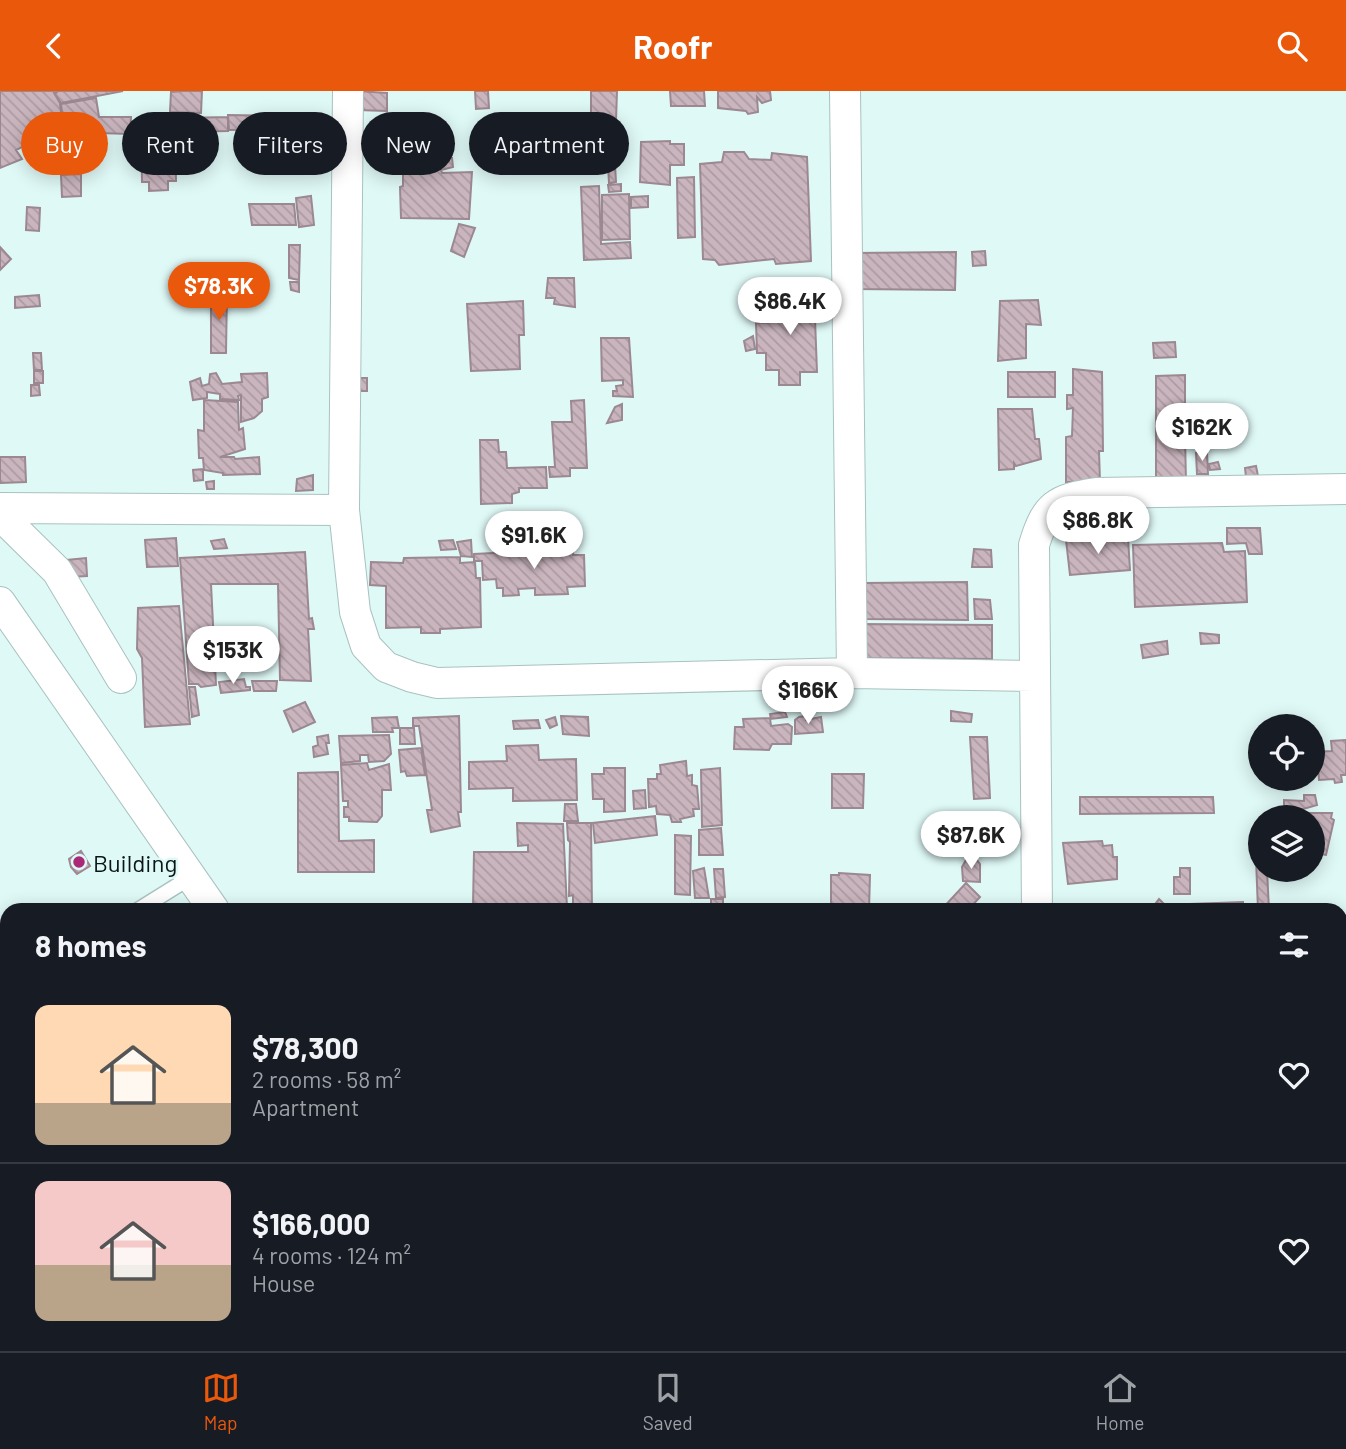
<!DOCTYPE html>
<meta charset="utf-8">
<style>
body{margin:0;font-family:Barlow,sans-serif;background:#20242c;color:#f1f3f6;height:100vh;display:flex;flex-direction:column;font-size:26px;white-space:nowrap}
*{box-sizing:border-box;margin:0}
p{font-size:23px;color:#9ea1a6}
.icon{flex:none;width:38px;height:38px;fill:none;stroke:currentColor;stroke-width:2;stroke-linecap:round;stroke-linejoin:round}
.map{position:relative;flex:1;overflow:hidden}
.details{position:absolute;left:0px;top:812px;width:1348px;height:448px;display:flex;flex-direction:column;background:#171b24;border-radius:21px 21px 0 0;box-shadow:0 4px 18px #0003}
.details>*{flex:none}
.hud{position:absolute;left:21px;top:21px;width:700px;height:63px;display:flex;gap:14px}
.buttons{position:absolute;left:1248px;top:623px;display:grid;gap:14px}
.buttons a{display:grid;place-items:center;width:77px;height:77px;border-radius:50%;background:#171b24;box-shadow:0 4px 18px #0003;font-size:35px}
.price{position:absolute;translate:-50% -60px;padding:0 16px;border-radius:24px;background:#fff;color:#222;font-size:23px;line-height:46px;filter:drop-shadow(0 2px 4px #0008)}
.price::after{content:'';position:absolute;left:50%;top:42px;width:21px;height:16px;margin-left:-10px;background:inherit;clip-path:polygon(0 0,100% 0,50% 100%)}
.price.active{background:#ea580c;color:#fff}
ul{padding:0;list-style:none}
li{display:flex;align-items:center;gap:21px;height:175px;padding:0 35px}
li+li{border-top:2px solid #363941}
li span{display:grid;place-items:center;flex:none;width:196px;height:140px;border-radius:14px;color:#555}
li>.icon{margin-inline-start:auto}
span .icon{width:84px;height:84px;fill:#fffc;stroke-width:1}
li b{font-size:30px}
h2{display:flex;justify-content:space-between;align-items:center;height:84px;padding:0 35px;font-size:30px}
.tag{padding:0 24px;border-radius:32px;background:#171b24;box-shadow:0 4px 18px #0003;font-size:24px;line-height:63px}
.tag.active{background:#ea580c;color:#fff}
header{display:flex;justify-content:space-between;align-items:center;height:91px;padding:0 35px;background:#ea580c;color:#fff;font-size:32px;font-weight:700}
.tab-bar{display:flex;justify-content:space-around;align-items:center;height:98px;border-top:2px solid #363941;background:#171b24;font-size:19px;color:#9ea1a6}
.tab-bar a{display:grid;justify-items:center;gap:4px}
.tab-bar .active{color:#ea580c}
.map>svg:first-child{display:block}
.building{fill:url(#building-back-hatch);stroke:#9c8891;stroke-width:2}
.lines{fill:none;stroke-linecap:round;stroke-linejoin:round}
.lane-casing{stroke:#a9c2c0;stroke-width:17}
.street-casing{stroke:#a9c2c0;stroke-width:32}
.lane{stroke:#fff;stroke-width:14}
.street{stroke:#fff;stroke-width:30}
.poi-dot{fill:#a92977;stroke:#dff9f7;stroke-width:2.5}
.labels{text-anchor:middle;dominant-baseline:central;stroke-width:5;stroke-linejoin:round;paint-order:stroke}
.poi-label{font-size:24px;fill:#0c1515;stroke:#dff9f7;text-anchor:start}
</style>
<header><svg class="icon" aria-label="back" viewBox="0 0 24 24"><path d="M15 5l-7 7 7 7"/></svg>Roofr<svg class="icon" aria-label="search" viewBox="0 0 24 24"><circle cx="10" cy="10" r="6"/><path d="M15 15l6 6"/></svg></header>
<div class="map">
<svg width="1346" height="1260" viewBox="0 0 1346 1260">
<defs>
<pattern id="building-back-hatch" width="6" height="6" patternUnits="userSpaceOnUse" patternTransform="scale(1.75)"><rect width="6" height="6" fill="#cab5be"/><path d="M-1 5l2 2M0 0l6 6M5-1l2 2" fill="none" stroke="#ac9ba2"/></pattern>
</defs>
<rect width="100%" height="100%" fill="#dff9f7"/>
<path class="building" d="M0,0H56L54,2L60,12L61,22L34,34L41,46L16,59L22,68L0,77Z
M58,0H123L61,12L55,3Z
M183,0H202L201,22L170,21L171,1Z
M358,0L387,2V20L357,19Z
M475,0H488L489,17L476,18Z
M591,0H617L616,30L591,23Z
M670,0H704L705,15H671Z
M718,0H770L771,9L762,12L757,6L758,21L748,23L746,20L718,17Z
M96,7L99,26H131L130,43L64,41L61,13Z
M228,24L282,25V38L229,39Z
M228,26V40L182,41L181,27Z
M175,38L176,90H168V99L149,100V91H142L141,39Z
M77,46L81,74L62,77L58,48Z
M670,50V53H684V74H670V94L640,91L641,51Z
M724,61H744L749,68L771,69L772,62L807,66L811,170L776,173L774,168L719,174L715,169L703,168L700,73L722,71Z
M443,67H452L453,76L441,79L442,82L472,81L469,128L401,127L400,96L403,95V80L431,81L430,71H442Z
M608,74H615L616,91L609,92Z
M81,83V105L62,106L61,84Z
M694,86L695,146L678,147L677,87Z
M621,93V100L609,101L608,94Z
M599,95L601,153L630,151L631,167L584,169L581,96Z
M629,103L630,148L602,149V104Z
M311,105L314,134L299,136L296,107Z
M648,105V116L631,117V106Z
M249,113H294L296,134H252Z
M27,116L40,117L39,140L26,139Z
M459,133L475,137L464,166L451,160Z
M289,154H300L299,189L289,187Z
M0,156L11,168L0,179Z
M985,160L986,174L973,175L972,161Z
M956,161L955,199L854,198V162Z
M230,187H246V212H230Z
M548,187H574L575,216L554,213L555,207H546Z
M290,191H299V201L291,199Z
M211,200H227L226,262H211Z
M814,201L817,281H800V294H779V279H766V262H757L756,232L775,231V202Z
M39,204L40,215L15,217V206Z
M1038,209L1041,234L1026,233V267L998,270L1000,210Z
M523,210L524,244H519L520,278L471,280L467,213Z
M753,245L755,258L746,260L744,250Z
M601,247H629L633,306L613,305V300H617L616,295L623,294V289L602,290Z
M1175,251L1176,266L1154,267L1153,252Z
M33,262H41L42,279H34Z
M1073,278L1102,281L1103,360H1099L1100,391H1066V346L1072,345L1073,317L1067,318V304H1073Z
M34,280H43V292H34Z
M1008,281H1055V306H1008Z
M216,282L222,293L242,291L241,283L267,282L268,306L262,308V320L254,327L241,331V304L238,305L239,309L220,308V303L207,301V307L193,309L190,291L200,287L202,295L209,293L210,283Z
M1185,284V328H1192L1193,331H1197L1199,341L1185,344L1186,391L1156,390V285Z
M360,287H367V300H360Z
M31,294H39L40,304L31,305Z
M204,309L238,311L239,339L243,337L245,358L220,366H234L235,368L259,366L260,383L223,384V382L204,379L203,367H199L198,339L204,340Z
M584,309L587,377H570V385L550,386L549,376H555L552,331H572L571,310Z
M622,313V329L607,332L615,316Z
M998,318H1032L1035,348H1039L1041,368L1016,375L1014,372V378L999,379Z
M480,349H498L499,361H506L507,377L546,376L547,397H519V401L512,403V412L481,413Z
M1207,361L1208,383H1197L1196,362Z
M0,366H25L26,391L0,392Z
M1218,371L1220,378L1210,379L1209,373Z
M1256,375L1258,385L1246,386L1245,377Z
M203,378V389L194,390L193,379Z
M313,384V399L296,400L297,388Z
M214,390V398H207L206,391Z
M1227,437H1260L1262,463H1249L1246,452L1227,453Z
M176,447L178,475L147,476L145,449Z
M1128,447L1130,479L1070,484L1066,449Z
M224,448L227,457L214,458L211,450Z
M453,449L456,458L441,459L439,450Z
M471,449L472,466L461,465L457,451Z
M1222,452L1224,461L1245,460L1247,511L1135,516L1133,454Z
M573,458V464H584L585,495L567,496L568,503L535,504V497L518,498L519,504L503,505V497H497L496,488L483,489L482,470H474V463Z
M974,458L991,459L992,476H972Z
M305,461L309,528L312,527L314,538H308L311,590L280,589L278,493H211L216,594L201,596L198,593H189L180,467Z
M460,466V472L475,471L476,487H480L481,536L440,538V542H421V536L386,537V495L370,494L371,471L403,472L404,467Z
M86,467L87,485L69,486L67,469Z
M967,491L968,529L865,528L864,492Z
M974,508L990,509L992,528H975Z
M179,515L190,633L145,636L142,567L137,558L138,517Z
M862,533L992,534V568L864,567Z
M1200,542L1219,544V552L1201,553Z
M1167,550L1168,563L1143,567L1141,554Z
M244,588L246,596H250V599L221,602L219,591Z
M252,590H277L276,600H254Z
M189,596H195L199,624L192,626Z
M305,611L315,631L293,641L284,620Z
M951,620L972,623L971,631L951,630Z
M785,621L787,626L771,628L770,623Z
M459,625L461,721H458L460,735L431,741L427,719H432L419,635H413V627Z
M561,625L588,626L589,645L563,643Z
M806,625V629L821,626L823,641L795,643V629L799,626Z
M397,626L399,637H392L393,641H373L372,627Z
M555,626L557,634L550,637L546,629Z
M770,627L771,635L788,633L792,636L791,653H772L769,659L734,658L735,636H744L743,628Z
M538,629L540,637L514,638L513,630Z
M400,637H414L415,653H400Z
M328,644L329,652H326L328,663L314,666L313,656L318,654L317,646Z
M389,644L391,663L384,670L369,671L368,664H360V670L341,672L339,645Z
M970,646H987L990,707L974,708Z
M1346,649V684H1341L1342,691L1335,692L1334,688L1319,689L1318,675H1313L1312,661L1332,660L1331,650Z
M538,654L539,669L576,668L577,709L513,710V697L469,698V671L507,670L506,655Z
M421,657L425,684L407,685L405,680L401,681L399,659Z
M686,670L687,685L692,684V694L697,695L699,718H693L694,725L680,728L681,731H672L670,724L657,723L656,715L649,716L648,688H657V683H661L660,674Z
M367,672L369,679L389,673L391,699H382V725L377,731L349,730V726H344V716H348V710H343L341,674Z
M604,677H625V720L604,721V708H593L592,683H604Z
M720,677L722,734L702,736L701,679Z
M338,681L339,750L374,749V781H298V682Z
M832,683H864L863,717H832Z
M645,699L646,717L634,718L633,700Z
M1304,704H1315L1317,714L1303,718V722H1332L1331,727L1334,729L1326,764L1312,762V726H1281V725H1287L1288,722H1284V709L1304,710Z
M1080,706H1213L1214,722L1080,723Z
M565,713H576L578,730H564Z
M655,725L657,744L595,752L593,732Z
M517,732L563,733L567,817H539L533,819V816H510L509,819H499V817L478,819L473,815L474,761H528V754L518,755Z
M567,732H591L592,819H573V804L569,805L570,751L568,749Z
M721,737L723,764H699V739Z
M675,744L691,745L690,804L675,803Z
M1102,750L1103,755L1112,754L1113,766H1117V788L1068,793L1063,752Z
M81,760L90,775L77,783L71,776L69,768Z
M976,768L980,773V791L963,790L962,776L966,769Z
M1256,768H1260V779H1267L1269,819H1258Z
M704,777L709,807H695L693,780Z
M1180,777H1190V803H1174V786H1180Z
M714,778H723L725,806L716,807Z
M839,782L870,784L869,819H831V784H839Z
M966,792L980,806L968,819H941Z
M711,808H723V819H711Z
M1159,808L1169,818L1168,819H1162L1156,812Z
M1243,811V819H1191L1190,813Z
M1102,815L1103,819H1079V817Z
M1290,817H1318V819H1290Z
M624,1253H651V1260H624Z
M987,1253H1015V1259L987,1260Z
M1079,1253H1118V1258L1137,1257V1260H1079Z
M316,1255L331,1257V1260H316Z
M300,1256L313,1257V1260H300Z"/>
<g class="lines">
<defs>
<path id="lane" d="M138,819L191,786
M0,942L7,937"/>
<path id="street" d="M348,0L344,419L355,521L366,555L386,576L412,586L437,592L852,582L845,0
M0,417L344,419
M0,424L57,480L121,587
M0,511L214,819
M852,582L1034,585
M1037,819L1034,454C1046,414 1056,408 1096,402L1346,398
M1340,865L1346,864
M1340,1151L1346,1150
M273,1253V1260
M1222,1253V1260
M175,1260L186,1253
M502,1260L504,1253"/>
</defs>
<use href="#lane" class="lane-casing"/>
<use href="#street" class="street-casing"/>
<use href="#lane" class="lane"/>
<use href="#street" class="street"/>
</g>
<circle class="poi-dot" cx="79" cy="771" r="7"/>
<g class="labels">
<g class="poi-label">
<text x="93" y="771">Building</text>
</g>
</g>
</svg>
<div class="buttons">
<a><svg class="icon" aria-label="locate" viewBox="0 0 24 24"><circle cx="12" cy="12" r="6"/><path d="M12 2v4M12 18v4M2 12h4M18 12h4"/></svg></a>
<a><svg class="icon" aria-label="layers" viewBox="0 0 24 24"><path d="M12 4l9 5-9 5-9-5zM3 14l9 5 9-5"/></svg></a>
</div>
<b class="price active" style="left:219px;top:231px">$78.3K</b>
<b class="price" style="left:790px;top:246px">$86.4K</b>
<b class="price" style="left:1202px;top:372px">$162K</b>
<b class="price" style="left:1098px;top:465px">$86.8K</b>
<b class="price" style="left:534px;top:480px">$91.6K</b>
<b class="price" style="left:233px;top:595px">$153K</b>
<b class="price" style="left:808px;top:635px">$166K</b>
<b class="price" style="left:971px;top:780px">$87.6K</b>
<div class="hud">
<a class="tag active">Buy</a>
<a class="tag">Rent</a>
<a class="tag">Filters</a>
<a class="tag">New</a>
<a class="tag">Apartment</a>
</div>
<section class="details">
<h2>8 homes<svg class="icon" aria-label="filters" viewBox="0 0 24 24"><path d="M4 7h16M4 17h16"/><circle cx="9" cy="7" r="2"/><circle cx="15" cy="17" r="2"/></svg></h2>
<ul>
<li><span style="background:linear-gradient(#ffd9b3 70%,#b9a48a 0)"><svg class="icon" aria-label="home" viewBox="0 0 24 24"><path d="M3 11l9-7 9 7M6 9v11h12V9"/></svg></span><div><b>$78,300</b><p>2 rooms · 58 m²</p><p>Apartment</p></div><svg class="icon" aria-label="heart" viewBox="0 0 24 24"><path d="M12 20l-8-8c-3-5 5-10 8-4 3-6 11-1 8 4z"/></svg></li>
<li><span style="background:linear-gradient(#f6c9c9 60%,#b9a48a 0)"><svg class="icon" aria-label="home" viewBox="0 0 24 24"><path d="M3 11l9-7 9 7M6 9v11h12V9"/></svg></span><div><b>$166,000</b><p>4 rooms · 124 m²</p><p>House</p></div><svg class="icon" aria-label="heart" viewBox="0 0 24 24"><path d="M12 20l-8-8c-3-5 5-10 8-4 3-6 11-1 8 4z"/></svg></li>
</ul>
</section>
</div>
<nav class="tab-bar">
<a class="active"><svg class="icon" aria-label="map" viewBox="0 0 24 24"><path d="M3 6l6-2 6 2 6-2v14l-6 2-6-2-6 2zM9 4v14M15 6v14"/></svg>Map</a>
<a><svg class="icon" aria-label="saved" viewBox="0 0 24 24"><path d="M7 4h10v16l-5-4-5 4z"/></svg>Saved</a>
<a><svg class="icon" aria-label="home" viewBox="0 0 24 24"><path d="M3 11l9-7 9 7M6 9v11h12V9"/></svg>Home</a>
</nav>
